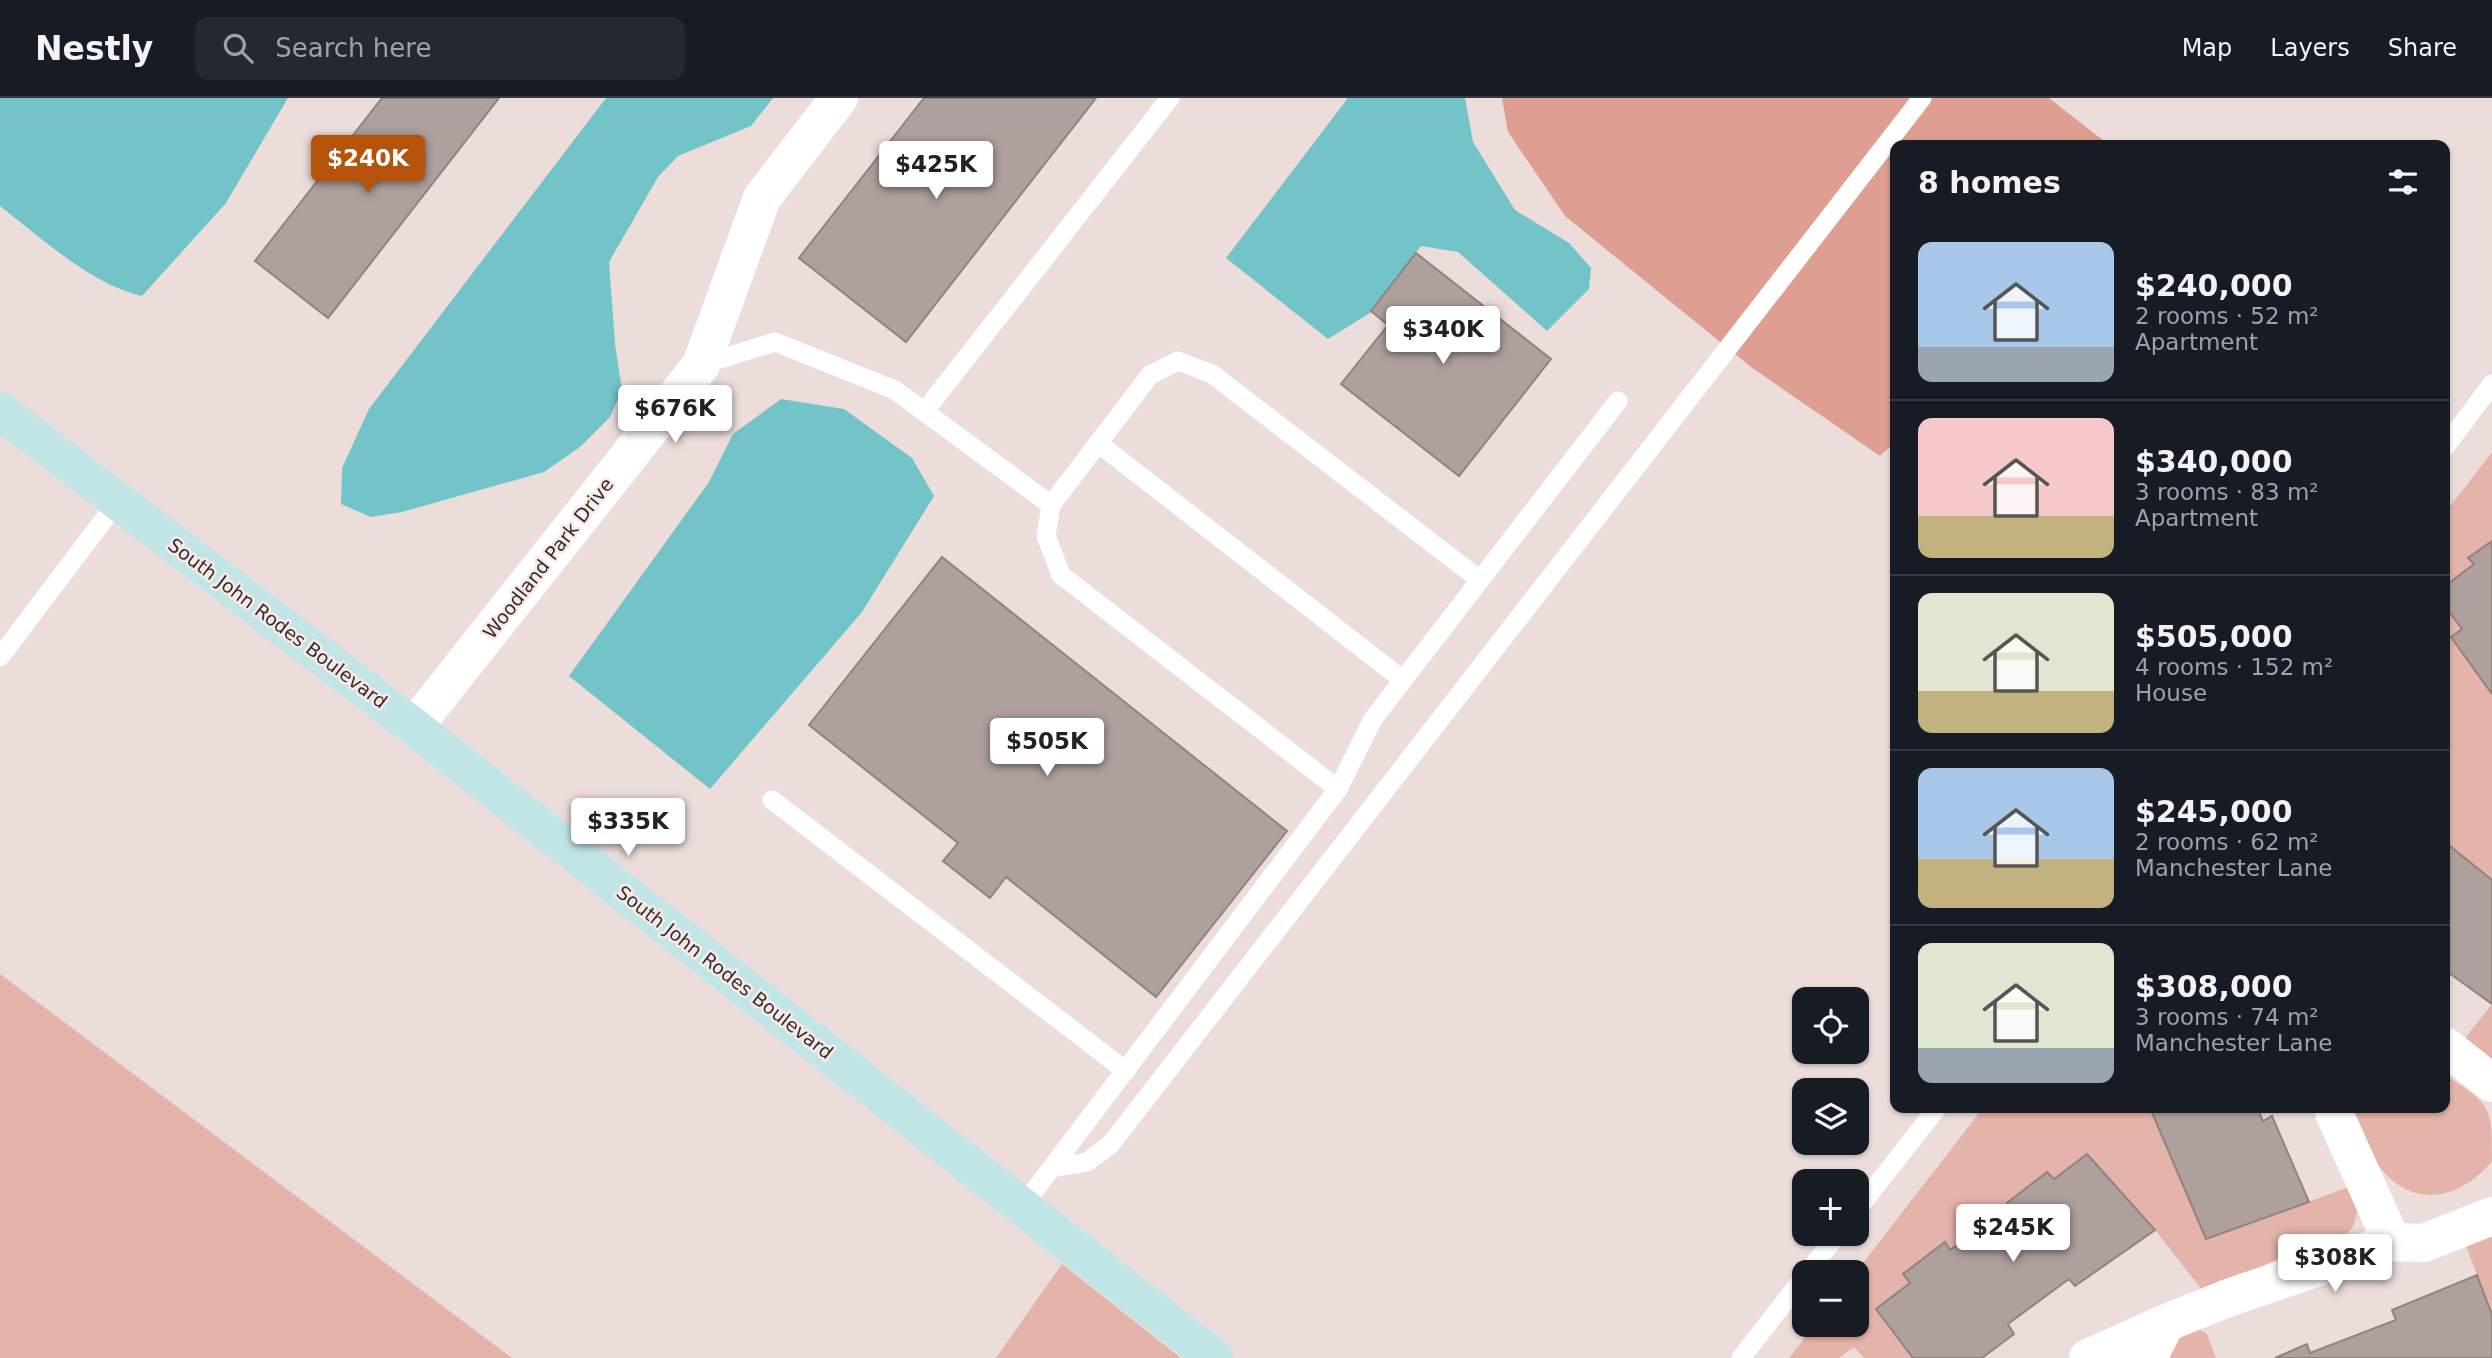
<!DOCTYPE html>
<meta charset="utf-8">
<style>
body{margin:0;font-family:"DejaVu Sans",sans-serif;background:#242831;color:#f1f3f6;height:100vh;display:flex;flex-direction:column;font-size:26px;white-space:nowrap}
*{box-sizing:border-box;margin:0}
p{font-size:23px;color:#9ea1a6}
.icon{flex:none;width:38px;height:38px;fill:none;stroke:currentColor;stroke-width:2;stroke-linecap:round;stroke-linejoin:round}
.map{position:relative;flex:1;overflow:hidden}
.panel{position:absolute;left:1890px;top:42px;width:560px;height:973px;display:flex;flex-direction:column;background:#171b24;border-radius:14px;box-shadow:0 2px 5px #0004}
.panel>*{flex:none}
.tools{position:absolute;left:1792px;top:889px;display:grid;gap:14px}
.tools a{display:grid;place-items:center;width:77px;height:77px;border-radius:14px;background:#171b24;box-shadow:0 2px 5px #0004;font-size:35px}
.price{position:absolute;translate:-50% -60px;padding:0 16px;border-radius:7px;background:#fff;color:#222;font-size:23px;line-height:46px;filter:drop-shadow(0 2px 4px #0008)}
.price::after{content:'';position:absolute;left:50%;top:42px;width:21px;height:16px;margin-left:-10px;background:inherit;clip-path:polygon(0 0,100% 0,50% 100%)}
.price.current{background:#b45309;color:#fff}
ul{padding:0;list-style:none}
li{display:flex;align-items:center;gap:21px;height:175px;padding:0 28px}
li+li{border-top:2px solid #363941}
li span{display:grid;place-items:center;flex:none;width:196px;height:140px;border-radius:14px;color:#555}
li>.icon{margin-inline-start:auto}
span .icon{width:84px;height:84px;fill:#fffc;stroke-width:1}
li b{font-size:30px}
h2{display:flex;justify-content:space-between;align-items:center;height:84px;padding:0 28px;font-size:30px}
header{display:flex;align-items:center;gap:42px;box-sizing:border-box;height:98px;padding:0 35px;background:#171b24;border-bottom:2px solid #363941}
header strong{font-size:33px}
nav{display:flex;gap:38px;margin-inline-start:auto;font-size:24px}
.search{width:490px;height:63px;background:#242831;display:flex;align-items:center;gap:18px;box-sizing:border-box;padding:0 24px;border-radius:14px;color:#9ea1a6;font-size:26px}
.map>svg:first-child{display:block}
.green{fill:#e4b3a9}
.forest{fill:#de9e91}
.water{fill:#73c4c9}
.building{fill:#afa09d;stroke:#918380;stroke-width:2}
.lines{fill:none;stroke-linecap:round;stroke-linejoin:round}
.lane{stroke:#fff;stroke-width:19}
.street{stroke:#fff;stroke-width:38}
.secondary{stroke:#c1e5e7;stroke-width:38}
.labels{text-anchor:middle;dominant-baseline:central;stroke-width:5;stroke-linejoin:round;paint-order:stroke}
.street-label{font-size:19px;fill:#342f2d;stroke:#faeae7}
</style>
<header>
<strong>Nestly</strong>
<div class="search"><svg class="icon" aria-label="search" viewBox="0 0 24 24"><circle cx="10" cy="10" r="6"/><path d="M15 15l6 6"/></svg>Search here</div>
<nav><a>Map</a><a>Layers</a><a>Share</a></nav>
</header>
<div class="map">
<svg width="2492" height="1260" viewBox="0 0 2492 1260">
<rect width="100%" height="100%" fill="#ecddda"/>
<path class="green" d="M2492,354V443L2468,460L2474,466L2445,488V415Z
M2445,508L2462,531L2451,540L2492,596V782L2445,744Z
M0,876L512,1260H0Z
M2492,906V968L2466,947V939Z
M2445,977C2492,1007 2492,1009 2492,1063C2458,1104 2409,1112 2376,1064C2365,1048 2359,1027 2351,1010H2445Z
M1983,1010H2150L2206,1141L2349,1089L2356,1094L2357,1116L2353,1129L2345,1137L2304,1148L2210,1194L2202,1192L2155,1132L2054,1081L2047,1074L2008,1105L2012,1111L1988,1130L1984,1127L1950,1152L1944,1144L1904,1176L1910,1185L1877,1211L1913,1260H1864L1854,1249L1839,1260H1789L1815,1227H1857L1856,1174Z
M2492,1120V1217L2464,1142Z
M1062,1166L1181,1260H996Z
M2197,1230L2207,1236L2216,1260H2164L2179,1238Z"/>
<path class="forest" d="M1502,0H2049L2109,47H1895V344L1880,358L1751,269L1565,118L1508,34Z"/>
<path class="water" d="M0,0H288L226,105L142,198C92,187 40,139 0,108Z
M606,0H773L751,28L678,58L658,79L609,164L615,246L622,292L610,319L580,349L544,374L402,414L371,419L341,406L342,370L369,311Z
M1348,0H1465L1473,44L1515,112L1569,145L1591,170L1589,191L1547,233L1458,154L1421,148L1373,213L1328,241L1226,160Z
M781,301L844,311L912,360L934,398L862,514L710,691L569,578L709,384L733,336Z"/>
<path class="building" d="M382,0H499L328,220L255,163Z
M924,0H1096L906,244L799,160Z
M1416,155L1551,261L1459,378L1341,286L1388,227L1371,213Z
M2492,443V596L2451,539L2462,531L2445,508V488L2474,466L2468,460Z
M942,459L1287,733L1156,899L1006,779L990,800L943,763L958,745L809,627Z
M2445,744L2492,782V906L2445,872Z
M2150,1010H2257L2263,1023L2272,1018L2309,1104L2206,1141Z
M2087,1056L2155,1132L2075,1188L2069,1181L2008,1226L2014,1236L1982,1260H1913L1876,1211L1910,1185L1903,1176L1945,1144L1950,1152L1984,1127L1988,1130L2012,1111L2007,1105L2047,1074L2054,1081Z
M2477,1177L2492,1217V1260H2275L2307,1246L2310,1255L2396,1222L2392,1212Z"/>
<g class="lines">
<path class="lane" d="M701,267L775,244L895,292L1051,407
M924,314L1170,0
M1098,345L1403,582
M2445,349L2492,286
M0,559L118,403
M1338,691L1061,477L1046,438L1051,407L1150,277L1178,263L1212,276L1480,482
M772,702L1126,973
M1052,1070L1087,1064L1110,1047L1922,0
M1022,1109L1338,691L1373,621L1618,303
M1857,1112L1937,1010
M1808,1174L1838,1136
M1741,1260L1804,1179"/>
<path class="street" d="M414,629L701,267L762,100L839,0
M2445,948L2492,985
M2335,1010L2334,1015L2392,1144
M2088,1260L2166,1225
M2148,1260L2166,1225L2228,1200L2392,1144L2424,1145L2492,1118"/>
<path class="secondary" d="M0,313L414,629L1214,1260"/>
</g>
<g class="labels">
<g class="street-label">
<text transform="translate(548 460) rotate(-52)">Woodland Park Drive</text>
<text transform="translate(278 525) rotate(37)">South John Rodes Boulevard</text>
<text transform="translate(725 874) rotate(38)">South John Rodes Boulevard</text>
</g>
</g>
</svg>
<div class="tools">
<a><svg class="icon" aria-label="locate" viewBox="0 0 24 24"><circle cx="12" cy="12" r="6"/><path d="M12 2v4M12 18v4M2 12h4M18 12h4"/></svg></a>
<a><svg class="icon" aria-label="layers" viewBox="0 0 24 24"><path d="M12 4l9 5-9 5-9-5zM3 14l9 5 9-5"/></svg></a>
<a>+</a>
<a>−</a>
</div>
<b class="price current" style="left:368px;top:97px">$240K</b>
<b class="price" style="left:936px;top:103px">$425K</b>
<b class="price" style="left:1443px;top:268px">$340K</b>
<b class="price" style="left:675px;top:347px">$676K</b>
<b class="price" style="left:1047px;top:680px">$505K</b>
<b class="price" style="left:628px;top:760px">$335K</b>
<b class="price" style="left:2013px;top:1166px">$245K</b>
<b class="price" style="left:2335px;top:1196px">$308K</b>
<section class="panel">
<h2>8 homes<svg class="icon" aria-label="filters" viewBox="0 0 24 24"><path d="M4 7h16M4 17h16"/><circle cx="9" cy="7" r="2"/><circle cx="15" cy="17" r="2"/></svg></h2>
<ul>
<li><span style="background:linear-gradient(#a9c7e8 75%,#9aa5b1 0)"><svg class="icon" aria-label="home" viewBox="0 0 24 24"><path d="M3 11l9-7 9 7M6 9v11h12V9"/></svg></span><div><b>$240,000</b><p>2 rooms · 52 m²</p><p>Apartment</p></div></li>
<li><span style="background:linear-gradient(#f6c9c9 70%,#c2b280 0)"><svg class="icon" aria-label="home" viewBox="0 0 24 24"><path d="M3 11l9-7 9 7M6 9v11h12V9"/></svg></span><div><b>$340,000</b><p>3 rooms · 83 m²</p><p>Apartment</p></div></li>
<li><span style="background:linear-gradient(#dfe7d0 70%,#c2b280 0)"><svg class="icon" aria-label="home" viewBox="0 0 24 24"><path d="M3 11l9-7 9 7M6 9v11h12V9"/></svg></span><div><b>$505,000</b><p>4 rooms · 152 m²</p><p>House</p></div></li>
<li><span style="background:linear-gradient(#a9c7e8 65%,#c2b280 0)"><svg class="icon" aria-label="home" viewBox="0 0 24 24"><path d="M3 11l9-7 9 7M6 9v11h12V9"/></svg></span><div><b>$245,000</b><p>2 rooms · 62 m²</p><p>Manchester Lane</p></div></li>
<li><span style="background:linear-gradient(#dfe7d0 75%,#9aa5b1 0)"><svg class="icon" aria-label="home" viewBox="0 0 24 24"><path d="M3 11l9-7 9 7M6 9v11h12V9"/></svg></span><div><b>$308,000</b><p>3 rooms · 74 m²</p><p>Manchester Lane</p></div></li>
</ul>
</section>
</div>
